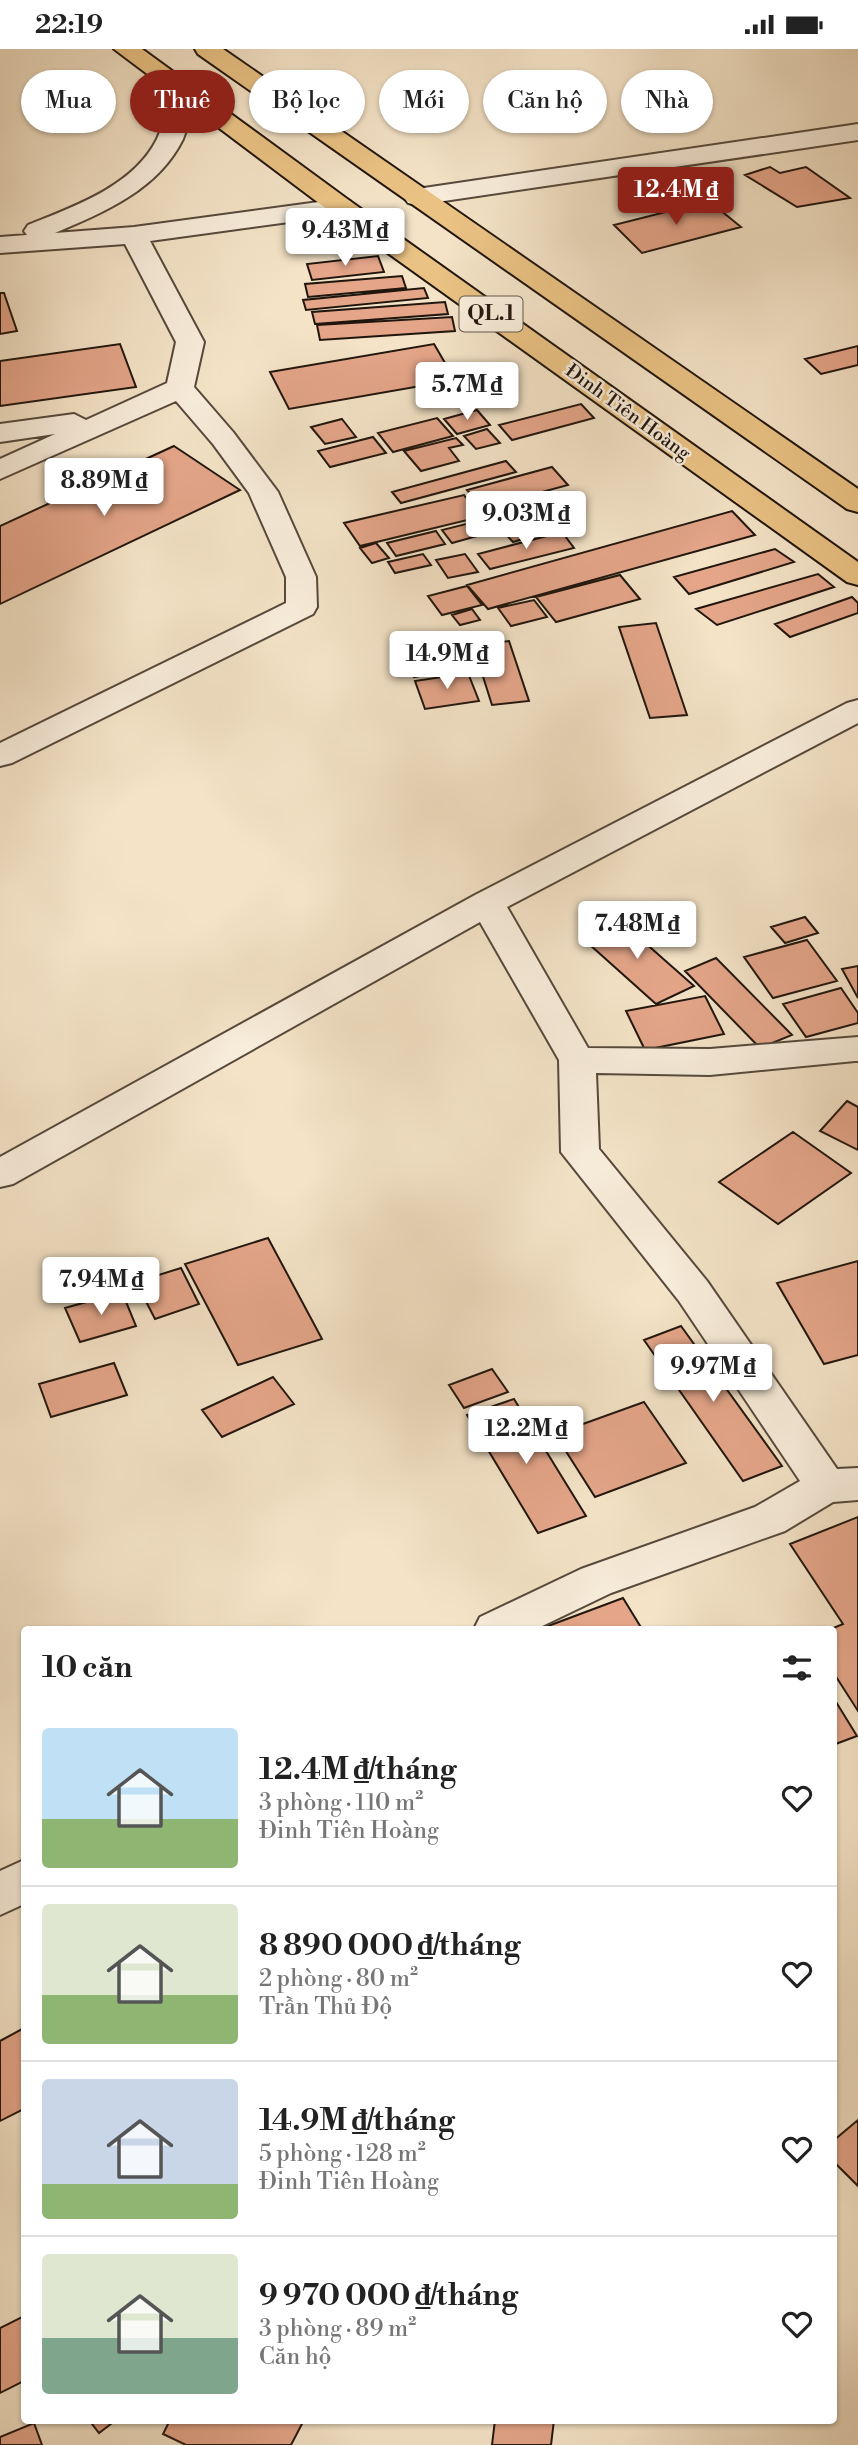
<!DOCTYPE html>
<html lang="vi">
<meta charset="utf-8">
<style>
body{margin:0;font-family:"Libre Bodoni",serif;background:#f2f2f2;color:#222;height:100vh;display:flex;flex-direction:column;font-size:26px;white-space:nowrap}
*{box-sizing:border-box;margin:0}
p{font-size:23px;color:#767676}
.icon{flex:none;width:38px;height:38px;fill:none;stroke:currentColor;stroke-width:2;stroke-linecap:round;stroke-linejoin:round}
.map{position:relative;flex:1;overflow:hidden}
.details{position:absolute;left:21px;top:1577px;width:816px;height:798px;display:flex;flex-direction:column;background:#fff;border-radius:7px;box-shadow:0 2px 5px #0004}
.details>*{flex:none}
.guide{position:absolute;left:21px;top:21px;width:817px;height:63px;display:flex;gap:14px}
.price{position:absolute;translate:-50% -60px;padding:0 16px;border-radius:7px;background:#fff;color:#222;font-size:23px;line-height:46px;filter:drop-shadow(0 2px 4px #0008)}
.price::after{content:'';position:absolute;left:50%;top:42px;width:21px;height:16px;margin-left:-10px;background:inherit;clip-path:polygon(0 0,100% 0,50% 100%)}
.price.on{background:#8f2418;color:#fff}
ul{padding:0;list-style:none}
li{display:flex;align-items:center;gap:21px;height:175px;padding:0 21px}
li+li{border-top:2px solid #e0e0e0}
li span{display:grid;place-items:center;flex:none;width:196px;height:140px;border-radius:7px;color:#555}
li>.icon{margin-inline-start:auto}
span .icon{width:84px;height:84px;fill:#fffc;stroke-width:1}
li b{font-size:30px}
h2{display:flex;justify-content:space-between;align-items:center;height:84px;padding:0 21px;font-size:30px}
.tag{padding:0 24px;border-radius:32px;background:#fff;box-shadow:0 2px 5px #0004;font-size:24px;line-height:63px}
.tag.on{background:#8f2418;color:#fff}
.status{display:flex;justify-content:space-between;align-items:center;height:49px;padding:0 35px;background:#fff;direction:ltr}
.status svg{height:19px;fill:currentColor}
.map>svg:first-child{display:block}
.building{fill:#e4a589;stroke:#21160e;stroke-width:2}
.lines{fill:none;stroke-linecap:round;stroke-linejoin:round}
.minor-casing{stroke:#56493c;stroke-width:4}
.trunk-casing{stroke:#21160e;stroke-width:4}
.minor{fill:#f8eddb;fill-rule:evenodd}
.trunk{fill:#eac284;fill-rule:evenodd}
.labels{text-anchor:middle;dominant-baseline:central;stroke-width:5;stroke-linejoin:round;paint-order:stroke}
.far-street-label{font-size:19px;fill:#21160e;stroke:#f8eddb}
.shield{fill:#f8eddb;stroke:#62564c;stroke-width:2}
.shield-label{font-size:21px;font-weight:bold;fill:#21160e}
</style>
<div class="status"><b>22:19</b><svg viewBox="0 0 49 12"><path d="M0 12V9h3v3zM5 12V6h3v6zM10 12V3h3v9zM15 12V0h3v12zM26 1h20v11H26zM47 4h2v5h-2z"/></svg></div>
<div class="map">
<svg width="858" height="2396" viewBox="0 0 858 2396">
<rect width="100%" height="100%" fill="#f4e3c7"/>
<filter id="stains"><feTurbulence type="fractalNoise" baseFrequency=".00286" numOctaves="4"/><feColorMatrix values="0 0 0 0 .2 0 0 0 0 .09 0 0 0 0 .02 0 0 0 .5 -.17"/></filter>
<radialGradient id="worn" r=".72"><stop offset=".6" stop-color="#630" stop-opacity="0"/><stop offset="1" stop-color="#630" stop-opacity=".3"/></radialGradient>
<path class="building" d="M770,118L780,124L806,118L850,149L797,158L745,126Z
M709,152L741,178L642,204L614,176Z
M378,207L384,223L312,231L307,215Z
M402,227L406,239L308,248L305,235Z
M424,239L428,249L306,261L303,251Z
M0,244H4L17,282L0,285Z
M445,253L448,265L315,275L312,263Z
M452,268L455,282L320,291L317,276Z
M120,295L136,338L0,357V312Z
M434,295L455,331L289,360L270,323Z
M858,297V316L821,325L805,310Z
M581,355L594,369L512,391L499,376Z
M477,361L490,376L457,385L444,370Z
M437,369L453,387L393,403L378,384Z
M342,370L356,388L325,395L311,378Z
M487,380L500,394L476,400L464,387Z
M373,388L386,404L330,418L318,402Z
M456,389L463,396L449,399L459,412L421,422L404,402Z
M174,397L240,441L0,555V477Z
M506,412L516,423L401,454L392,443Z
M552,418L568,436L483,459L467,441Z
M464,446L480,468L360,497L344,474Z
M570,460L582,472L513,493L502,481Z
M732,462L755,486L488,560L467,536Z
M478,472L488,484L452,494L442,481Z
M436,482L445,495L396,507L387,494Z
M562,483L574,499L490,520L478,505Z
M376,494L389,509L372,514L360,499Z
M775,500L794,513L689,545L674,528Z
M423,505L431,516L395,524L388,513Z
M465,505L478,523L448,529L436,511Z
M818,525L834,538L717,576L696,560Z
M620,526L640,550L556,573L536,548Z
M467,537L482,556L442,566L428,547Z
M852,548L858,554V564L790,588L775,575Z
M534,551L547,568L511,577L498,559Z
M472,560L480,571L460,576L452,566Z
M656,574L687,666L650,669L619,578Z
M509,592L529,652L492,656L473,596Z
M461,594L470,618L439,622L429,598Z
M427,608L435,624L414,628L406,611Z
M468,624L479,652L425,660L415,632Z
M805,868L818,884L785,894L771,878Z
M617,869L694,937L656,955L580,887Z
M807,891L837,932L773,949L744,908Z
M716,909L792,986L760,999L685,922Z
M858,917V949L842,920Z
M841,939L858,964V974L806,988L783,955Z
M705,947L724,985L645,1001L626,962Z
M847,1052L858,1058V1101L820,1082Z
M793,1083L851,1124L778,1175L719,1133Z
M268,1189L322,1290L238,1316L185,1215Z
M858,1212V1306L824,1315L777,1234Z
M181,1219L199,1255L155,1270L136,1233Z
M122,1243L136,1277L80,1293L65,1259Z
M681,1277L782,1417L743,1432L644,1291Z
M114,1314L127,1346L51,1368L39,1335Z
M492,1320L508,1343L464,1359L449,1336Z
M273,1328L294,1355L222,1388L202,1361Z
M514,1350L586,1467L538,1484L467,1366Z
M644,1353L686,1414L595,1448L555,1385Z
M858,1468V1662L833,1623V1580H831L843,1575L790,1495Z
M623,1549L642,1580H540Z
M833,1648L857,1687L833,1696Z
M24,1979V2060L0,2072V1992Z
M858,2071V2137L833,2112V2092Z
M24,2267V2332L0,2344V2279Z
M89,2371H116L99,2384Z
M170,2371H304L291,2396H186L163,2385Z
M495,2371H554L551,2396H492Z
M34,2374L42,2396H0V2388Z"/>
<g class="lines">
<defs>
<path id="minor" d="M184,36L193,38L196,43C192,59 189,75 183,90C158,141 104,163 55,184L134,178L341,150L350,152L354,158L350,164L341,166L150,192L204,293L194,338L233,383L278,443L316,528L317,558L313,565L12,714L0,717V694L286,554V528L249,444L213,395L176,352L0,430V410L55,385L0,393V375L74,365L86,371L167,334L176,293L125,195L0,204V188L27,186L24,182L28,176C73,158 134,137 157,90C164,75 167,59 172,43L175,38Z
M858,75V91L417,156L408,154L404,148L408,142L417,140Z
M858,651V674L507,858L588,999L710,1000L858,988V1012H855L710,1026L596,1024L599,1100L707,1232L837,1420L858,1419V1451L833,1453L785,1482L611,1544L536,1580H474L480,1568L581,1520L755,1458L800,1432L679,1252L561,1103L559,1011L480,873L13,1135L0,1138V1108L475,846L847,654Z
M24,1811V1855L0,1866V1822Z"/>
<path id="trunk" d="M114,0H142L350,152L858,513V536L847,533L332,164Z
M195,0H223L858,440V463L847,460L198,5Z"/>
</defs>
<use href="#minor" class="minor-casing"/>
<use href="#trunk" class="trunk-casing"/>
<use href="#minor" class="minor"/>
<use href="#trunk" class="trunk"/>
</g>
<g class="labels">
<g class="far-street-label">
<text transform="translate(628 363) rotate(36)">Đinh Tiên Hoàng</text>
</g>
<rect class="shield" x="459.5" y="247.5" width="63" height="35" rx="5"/>
<g class="shield-label">
<text x="491" y="265">QL.1</text>
</g>
</g>
<rect width="100%" height="100%" filter="url(#stains)"/>
<rect width="100%" height="100%" fill="url(#worn)"/>
</svg>
<b class="price on" style="left:676px;top:178px">12.4M ₫</b>
<b class="price" style="left:345px;top:219px">9.43M ₫</b>
<b class="price" style="left:467px;top:373px">5.7M ₫</b>
<b class="price" style="left:104px;top:469px">8.89M ₫</b>
<b class="price" style="left:526px;top:502px">9.03M ₫</b>
<b class="price" style="left:447px;top:642px">14.9M ₫</b>
<b class="price" style="left:637px;top:912px">7.48M ₫</b>
<b class="price" style="left:101px;top:1268px">7.94M ₫</b>
<b class="price" style="left:713px;top:1355px">9.97M ₫</b>
<b class="price" style="left:526px;top:1417px">12.2M ₫</b>
<div class="guide">
<a class="tag">Mua</a>
<a class="tag on">Thuê</a>
<a class="tag">Bộ lọc</a>
<a class="tag">Mới</a>
<a class="tag">Căn hộ</a>
<a class="tag">Nhà</a>
</div>
<section class="details">
<h2>10 căn<svg class="icon" aria-label="filters" viewBox="0 0 24 24"><path d="M4 7h16M4 17h16"/><circle cx="9" cy="7" r="2"/><circle cx="15" cy="17" r="2"/></svg></h2>
<ul>
<li><span style="background:linear-gradient(#bfe0f5 65%,#8fb573 0)"><svg class="icon" aria-label="home" viewBox="0 0 24 24"><path d="M3 11l9-7 9 7M6 9v11h12V9"/></svg></span><div><b>12.4M ₫/tháng</b><p>3 phòng · 110 m²</p><p>Đinh Tiên Hoàng</p></div><svg class="icon" aria-label="heart" viewBox="0 0 24 24"><path d="M12 20l-8-8c-3-5 5-10 8-4 3-6 11-1 8 4z"/></svg></li>
<li><span style="background:linear-gradient(#dfe7d0 65%,#8fb573 0)"><svg class="icon" aria-label="home" viewBox="0 0 24 24"><path d="M3 11l9-7 9 7M6 9v11h12V9"/></svg></span><div><b>8 890 000 ₫/tháng</b><p>2 phòng · 80 m²</p><p>Trần Thủ Độ</p></div><svg class="icon" aria-label="heart" viewBox="0 0 24 24"><path d="M12 20l-8-8c-3-5 5-10 8-4 3-6 11-1 8 4z"/></svg></li>
<li><span style="background:linear-gradient(#c9d6e8 75%,#8fb573 0)"><svg class="icon" aria-label="home" viewBox="0 0 24 24"><path d="M3 11l9-7 9 7M6 9v11h12V9"/></svg></span><div><b>14.9M ₫/tháng</b><p>5 phòng · 128 m²</p><p>Đinh Tiên Hoàng</p></div><svg class="icon" aria-label="heart" viewBox="0 0 24 24"><path d="M12 20l-8-8c-3-5 5-10 8-4 3-6 11-1 8 4z"/></svg></li>
<li><span style="background:linear-gradient(#dfe7d0 60%,#7fa58c 0)"><svg class="icon" aria-label="home" viewBox="0 0 24 24"><path d="M3 11l9-7 9 7M6 9v11h12V9"/></svg></span><div><b>9 970 000 ₫/tháng</b><p>3 phòng · 89 m²</p><p>Căn hộ</p></div><svg class="icon" aria-label="heart" viewBox="0 0 24 24"><path d="M12 20l-8-8c-3-5 5-10 8-4 3-6 11-1 8 4z"/></svg></li>
</ul>
</section>
</div>
